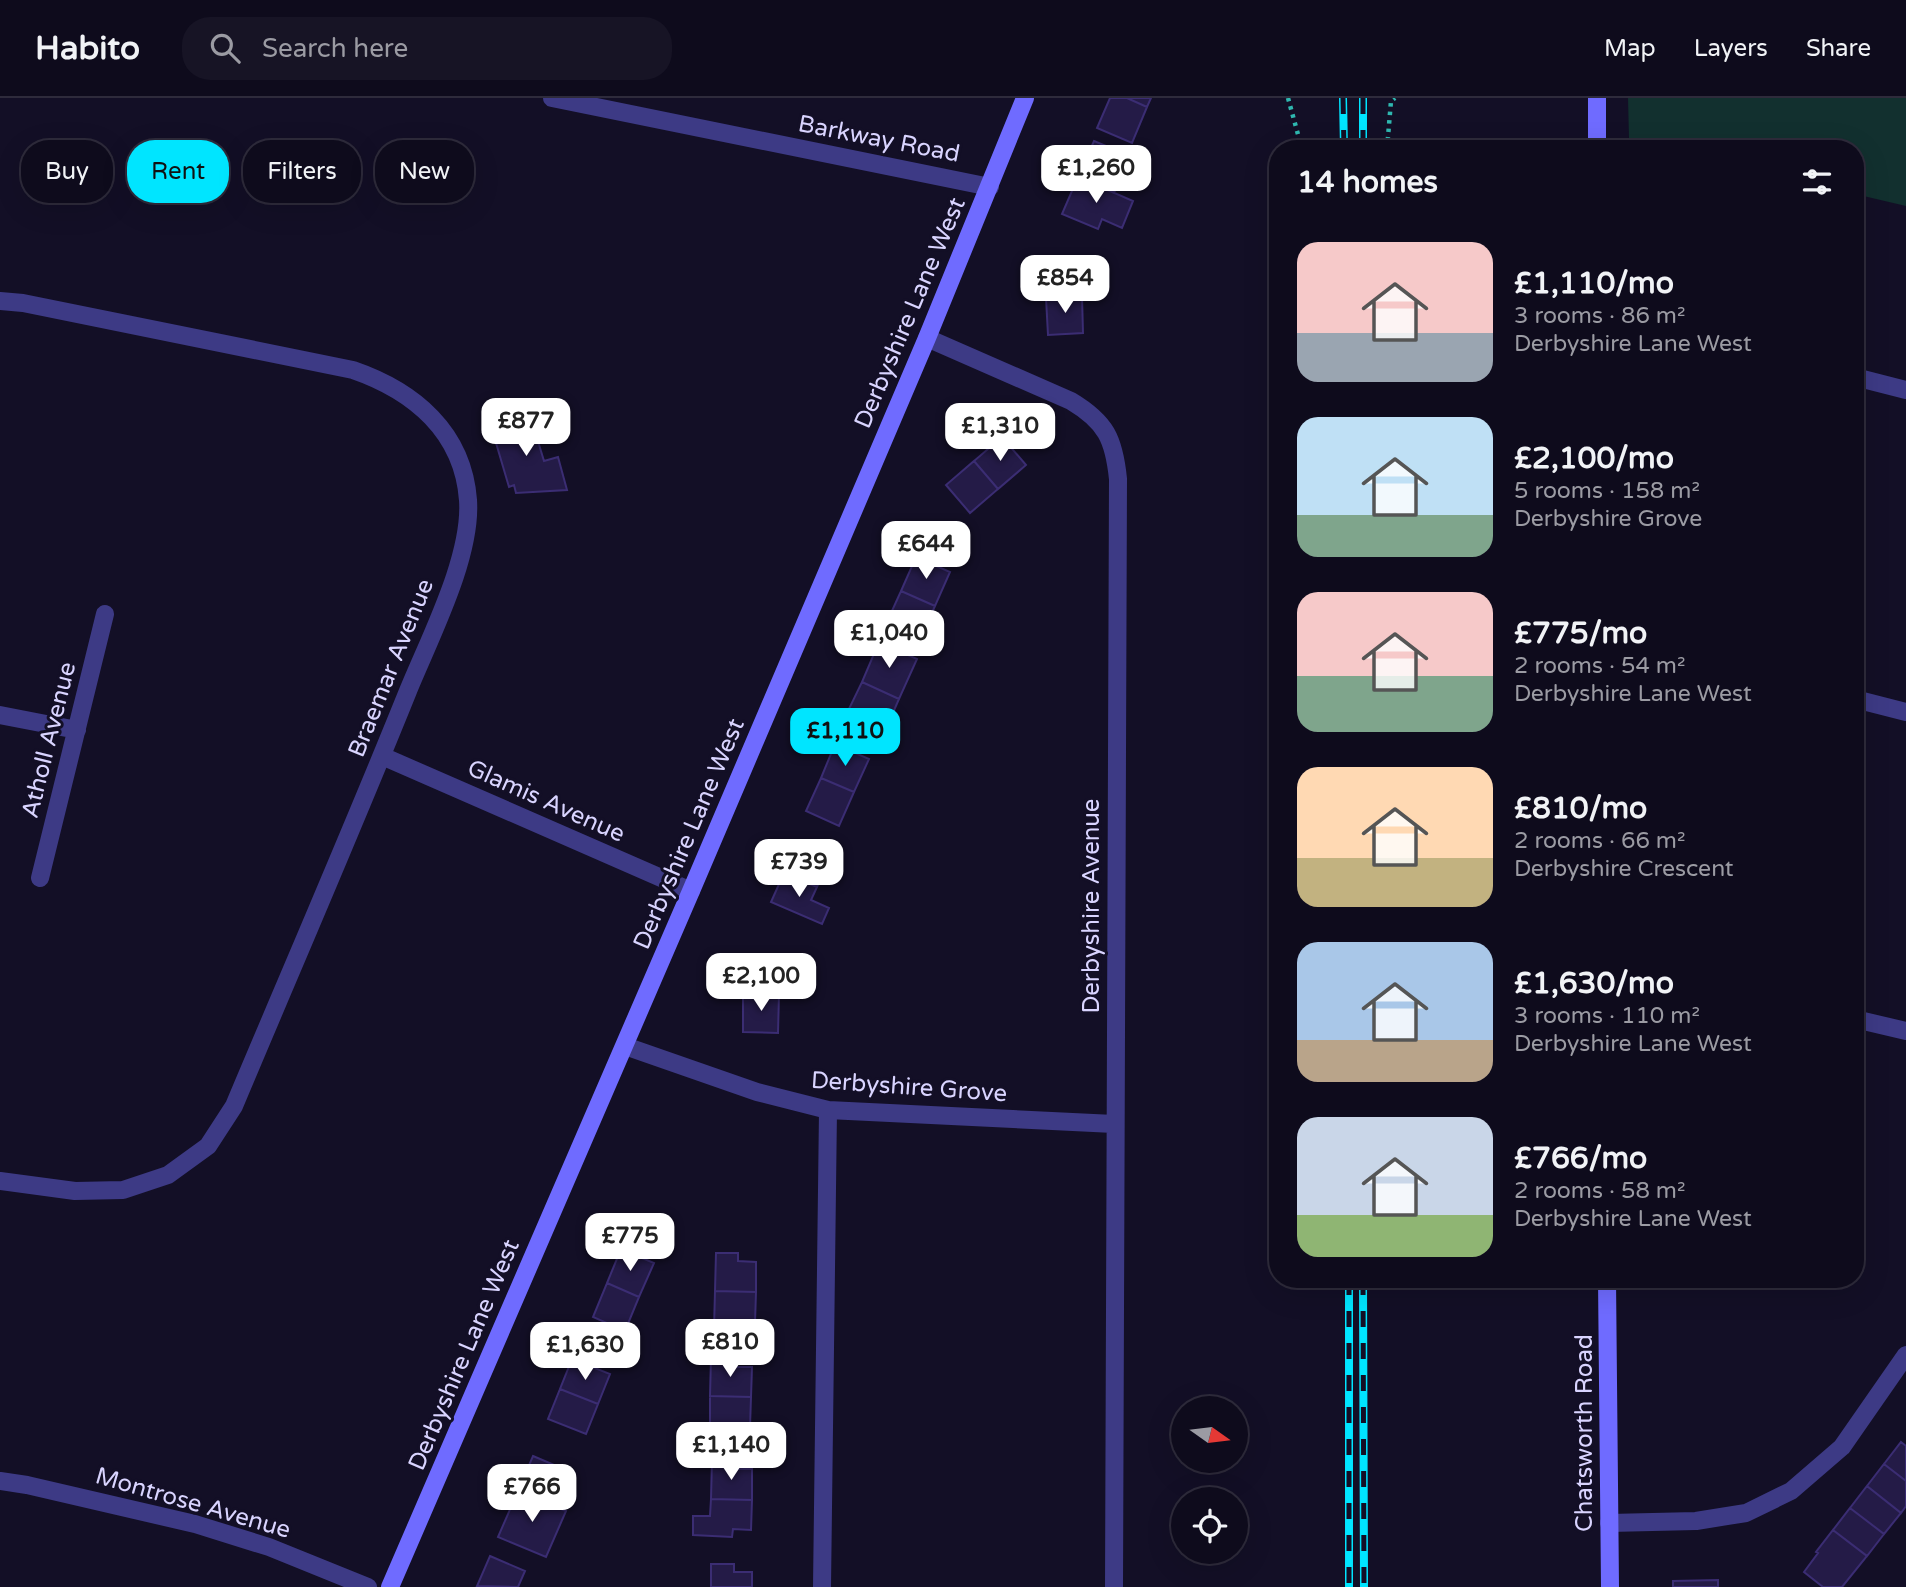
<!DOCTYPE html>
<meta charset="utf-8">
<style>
body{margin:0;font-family:"Varela Round",sans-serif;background:#171425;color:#f1f3f6;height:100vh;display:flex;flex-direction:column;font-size:26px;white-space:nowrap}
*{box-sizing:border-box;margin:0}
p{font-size:23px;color:#9b9ba3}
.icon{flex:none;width:38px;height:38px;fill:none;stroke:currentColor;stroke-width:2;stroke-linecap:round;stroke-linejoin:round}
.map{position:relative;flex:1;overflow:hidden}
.sheet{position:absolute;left:1269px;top:42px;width:595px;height:1148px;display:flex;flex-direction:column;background:#0e0b1c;border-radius:28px;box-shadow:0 7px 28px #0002,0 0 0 2px #2e2b3b}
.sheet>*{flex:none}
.hud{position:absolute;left:21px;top:42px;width:665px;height:63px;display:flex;gap:14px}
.needle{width:46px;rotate:104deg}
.controls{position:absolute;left:1171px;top:1298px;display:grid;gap:14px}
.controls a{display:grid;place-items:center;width:77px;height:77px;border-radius:50%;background:#0e0b1c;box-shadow:0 7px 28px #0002,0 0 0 2px #2e2b3b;font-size:35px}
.price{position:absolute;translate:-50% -60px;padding:0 16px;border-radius:14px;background:#fff;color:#222;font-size:23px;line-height:46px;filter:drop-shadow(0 2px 4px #0008)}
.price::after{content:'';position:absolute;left:50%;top:42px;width:21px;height:16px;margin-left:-10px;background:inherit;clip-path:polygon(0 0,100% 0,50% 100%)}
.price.current{background:#00e5ff;color:#111}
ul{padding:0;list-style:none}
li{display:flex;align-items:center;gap:21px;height:175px;padding:0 28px}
li span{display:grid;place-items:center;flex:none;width:196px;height:140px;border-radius:21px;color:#555}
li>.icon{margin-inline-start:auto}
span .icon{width:84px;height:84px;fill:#fffc;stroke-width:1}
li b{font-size:30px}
h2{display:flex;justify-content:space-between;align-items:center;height:84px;padding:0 28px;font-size:30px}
.tag{padding:0 24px;border-radius:28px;background:#0e0b1c;box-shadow:0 7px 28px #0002,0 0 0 2px #2e2b3b;font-size:24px;line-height:63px}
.tag.current{background:#00e5ff;color:#111}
header{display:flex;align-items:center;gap:42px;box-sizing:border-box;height:98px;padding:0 35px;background:#0e0b1c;border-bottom:2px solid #2e2b3b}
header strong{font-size:33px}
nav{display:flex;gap:38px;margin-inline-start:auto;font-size:24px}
.search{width:490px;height:63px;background:#171425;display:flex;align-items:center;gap:18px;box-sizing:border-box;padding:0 24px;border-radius:28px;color:#9b9ba3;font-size:26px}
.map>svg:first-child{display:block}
.green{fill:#12302f}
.building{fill:#241b47;stroke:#3b2d73;stroke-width:2}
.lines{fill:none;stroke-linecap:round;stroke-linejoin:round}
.path{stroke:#2fb8b0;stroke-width:4.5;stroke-dasharray:3.5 5;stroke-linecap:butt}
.street{stroke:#3d3a85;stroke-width:18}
.secondary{stroke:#6f6bff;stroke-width:18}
.rail-casing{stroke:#00e5ff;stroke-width:8}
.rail{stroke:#130f26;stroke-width:5;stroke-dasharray:16;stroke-linecap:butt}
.labels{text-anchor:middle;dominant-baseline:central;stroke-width:6;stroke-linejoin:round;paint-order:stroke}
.street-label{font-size:24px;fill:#d9d4ff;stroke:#130f26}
</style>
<header>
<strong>Habito</strong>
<div class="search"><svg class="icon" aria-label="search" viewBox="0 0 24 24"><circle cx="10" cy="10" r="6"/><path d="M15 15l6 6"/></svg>Search here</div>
<nav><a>Map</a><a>Layers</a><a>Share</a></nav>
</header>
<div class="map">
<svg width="1906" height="1489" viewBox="0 0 1906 1489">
<rect width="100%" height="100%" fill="#130f26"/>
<path class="green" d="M1628,0H1906V108L1855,96V51H1672L1629,40Z"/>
<path class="building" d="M1110,0H1127L1147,9L1132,45L1097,30Z
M1127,0H1151L1147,9Z
M1094,43L1130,58L1114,95L1078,79Z
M1078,79L1133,103L1122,130L1102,121L1098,131L1062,116Z
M1100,160L1101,178H1096L1097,197L1046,200L1045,163Z
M1082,198L1083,235L1048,237L1046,200Z
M530,317L544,363L558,359L567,392L516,395L514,387L509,389L491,328Z
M1002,339L1026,367L998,391L974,363Z
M974,363L998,391L970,415L946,387Z
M916,459L950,474L935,508L901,493Z
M901,493L935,508L920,542L886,526Z
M879,544L917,561L899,601L862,584Z
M862,584L899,601L885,633L847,615Z
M835,646L869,661L854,694L821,680Z
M821,680L854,694L839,728L806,713Z
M797,745L830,759L817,789L784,775Z
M784,775L817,789L811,802L829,810L822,826L771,804Z
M744,856L779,857V896L743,895Z
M743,895L779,896L778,935L743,934Z
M621,1151L654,1165L639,1199L607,1185Z
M716,1155H738V1163L756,1164V1194L715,1193Z
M607,1185L639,1199L625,1233L593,1219Z
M715,1193L756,1194L755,1225L737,1224L736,1232L714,1231Z
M711,1260H733V1269H752L751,1299L710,1298Z
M572,1261L610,1276L598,1306L560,1291Z
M560,1291L598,1306L586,1336L548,1321Z
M710,1298L751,1299L750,1329H732V1344L700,1343L701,1325H710Z
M1901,1344L1906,1348V1383L1884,1366Z
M533,1358L566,1372L551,1407L518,1393Z
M712,1362L734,1363V1371H752V1402L711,1401Z
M1884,1366L1906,1383V1408L1901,1415L1867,1388Z
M1867,1388L1901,1415L1884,1436L1850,1410Z
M518,1393L566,1413L546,1459L498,1439Z
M711,1401L752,1402L751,1432L733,1431L732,1439L693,1437V1418H710Z
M1850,1410L1884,1436L1867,1458L1833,1432Z
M1833,1432L1867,1458L1842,1489H1823L1804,1474L1818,1455L1816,1454Z
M490,1458L525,1473L518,1489L477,1488Z
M711,1466H734V1474H752V1489H711Z
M1718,1482V1489H1673V1483Z"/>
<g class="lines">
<path class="path" d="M1288,0L1302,51
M1387,51L1391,3L1395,0"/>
<path class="street" d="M552,0L990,89
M0,203L23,205L353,272C414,293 463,334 468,402C472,459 430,539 408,593C352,732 292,870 234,1008L208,1048L168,1077L123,1092L75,1093L0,1083
M927,240L1071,303C1106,324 1114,341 1118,381L1114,1489
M1855,279L1906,292
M1855,601L1906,614
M0,617L77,632
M382,658L691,793
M40,780L105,516
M1855,921L1906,933
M625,948L757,994L828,1012L1114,1026
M0,1383L27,1387L195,1426L269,1449L368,1489
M1609,1425L1696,1423L1746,1415L1791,1393L1842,1349L1906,1257
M822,1489L828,1012"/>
<path class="secondary" d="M1597,0V51
M1607,1181L1610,1489
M390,1489L691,793L927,240L1025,0"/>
<defs>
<path id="rail" d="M1343,0L1344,51
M1363,0V51
M1349,1181V1489
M1363,1181L1364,1489"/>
</defs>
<use href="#rail" class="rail-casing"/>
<use href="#rail" class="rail"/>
</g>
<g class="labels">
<g class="street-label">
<text transform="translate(879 41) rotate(11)">Barkway Road</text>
<text transform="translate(910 215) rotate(-67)">Derbyshire Lane West</text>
<text transform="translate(391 570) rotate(-68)">Braemar Avenue</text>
<text transform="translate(49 642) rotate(-76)">Atholl Avenue</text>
<text transform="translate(546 703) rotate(24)">Glamis Avenue</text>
<text transform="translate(689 736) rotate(-67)">Derbyshire Lane West</text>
<text transform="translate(1091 808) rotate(-90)">Derbyshire Avenue</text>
<text transform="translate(909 989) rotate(4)">Derbyshire Grove</text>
<text transform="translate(464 1257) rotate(-67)">Derbyshire Lane West</text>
<text transform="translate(1584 1335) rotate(-90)">Chatsworth Road</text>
<text transform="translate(193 1405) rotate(16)">Montrose Avenue</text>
</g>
</g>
</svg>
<div class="controls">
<a><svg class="needle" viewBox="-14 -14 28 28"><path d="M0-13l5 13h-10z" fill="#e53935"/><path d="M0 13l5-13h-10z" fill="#9b9ba3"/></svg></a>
<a><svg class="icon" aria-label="locate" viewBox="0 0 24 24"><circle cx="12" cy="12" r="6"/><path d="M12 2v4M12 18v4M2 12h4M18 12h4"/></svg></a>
</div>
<b class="price" style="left:1096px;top:107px">£1,260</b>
<b class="price" style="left:1065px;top:217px">£854</b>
<b class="price" style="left:526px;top:360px">£877</b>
<b class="price" style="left:1000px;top:365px">£1,310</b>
<b class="price" style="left:926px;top:483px">£644</b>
<b class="price" style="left:889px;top:572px">£1,040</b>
<b class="price current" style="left:845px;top:670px">£1,110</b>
<b class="price" style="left:799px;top:801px">£739</b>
<b class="price" style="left:761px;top:915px">£2,100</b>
<b class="price" style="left:630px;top:1175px">£775</b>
<b class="price" style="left:730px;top:1281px">£810</b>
<b class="price" style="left:585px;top:1284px">£1,630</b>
<b class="price" style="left:731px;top:1384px">£1,140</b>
<b class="price" style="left:532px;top:1426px">£766</b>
<div class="hud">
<a class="tag">Buy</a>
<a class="tag current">Rent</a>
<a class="tag">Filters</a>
<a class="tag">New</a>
</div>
<section class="sheet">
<h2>14 homes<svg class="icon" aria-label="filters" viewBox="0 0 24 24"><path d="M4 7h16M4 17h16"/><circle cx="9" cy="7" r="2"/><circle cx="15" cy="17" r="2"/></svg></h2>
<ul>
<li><span style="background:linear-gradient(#f6c9c9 65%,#9aa5b1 0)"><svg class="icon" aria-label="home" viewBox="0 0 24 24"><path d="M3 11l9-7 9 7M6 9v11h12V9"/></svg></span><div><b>£1,110/mo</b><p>3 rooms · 86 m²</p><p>Derbyshire Lane West</p></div></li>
<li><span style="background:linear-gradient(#bfe0f5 70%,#7fa58c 0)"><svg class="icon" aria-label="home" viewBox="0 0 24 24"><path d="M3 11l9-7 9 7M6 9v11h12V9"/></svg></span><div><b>£2,100/mo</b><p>5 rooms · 158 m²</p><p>Derbyshire Grove</p></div></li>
<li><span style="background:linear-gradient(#f6c9c9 60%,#7fa58c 0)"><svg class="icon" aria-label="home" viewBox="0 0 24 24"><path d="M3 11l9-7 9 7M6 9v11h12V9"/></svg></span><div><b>£775/mo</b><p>2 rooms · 54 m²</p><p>Derbyshire Lane West</p></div></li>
<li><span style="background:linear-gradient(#ffd9b3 65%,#c2b280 0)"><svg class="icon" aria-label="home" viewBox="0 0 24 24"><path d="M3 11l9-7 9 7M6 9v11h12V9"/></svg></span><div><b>£810/mo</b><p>2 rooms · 66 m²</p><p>Derbyshire Crescent</p></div></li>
<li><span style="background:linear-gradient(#a9c7e8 70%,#b9a48a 0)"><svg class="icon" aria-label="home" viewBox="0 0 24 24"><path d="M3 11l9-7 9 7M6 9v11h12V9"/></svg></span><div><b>£1,630/mo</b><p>3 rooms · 110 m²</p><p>Derbyshire Lane West</p></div></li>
<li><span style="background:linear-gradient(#c9d6e8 70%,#8fb573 0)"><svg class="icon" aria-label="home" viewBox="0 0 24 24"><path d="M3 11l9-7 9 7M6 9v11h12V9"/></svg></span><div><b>£766/mo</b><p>2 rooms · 58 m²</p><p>Derbyshire Lane West</p></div></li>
</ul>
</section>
</div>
